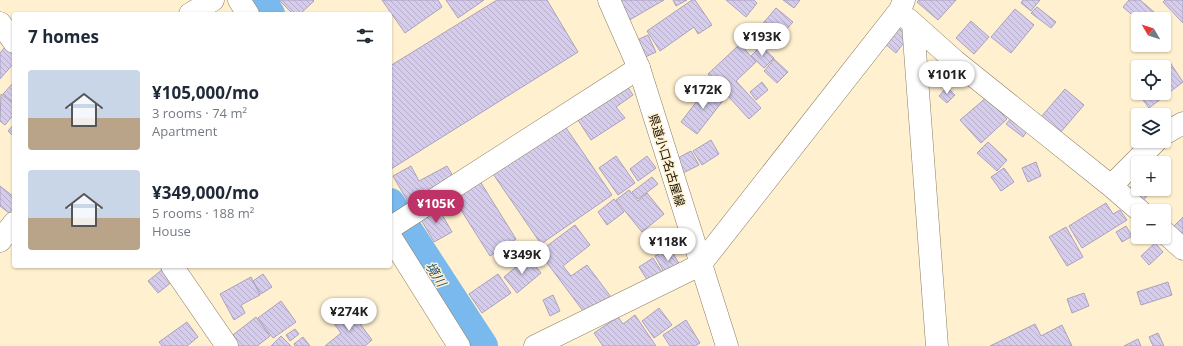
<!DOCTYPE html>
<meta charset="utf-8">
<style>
body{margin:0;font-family:"Open Sans","Noto Sans JP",sans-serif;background:#f6f6f7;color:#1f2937;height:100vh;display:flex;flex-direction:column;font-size:15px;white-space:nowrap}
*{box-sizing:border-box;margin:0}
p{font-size:13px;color:#747a83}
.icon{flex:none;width:22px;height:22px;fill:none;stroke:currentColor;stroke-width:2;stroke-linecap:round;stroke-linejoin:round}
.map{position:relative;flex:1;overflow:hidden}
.panel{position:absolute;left:12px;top:12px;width:380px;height:256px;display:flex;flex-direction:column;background:#fff;border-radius:4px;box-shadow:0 1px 3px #0004}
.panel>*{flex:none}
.needle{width:26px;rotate:309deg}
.tools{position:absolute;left:1131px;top:12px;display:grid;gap:8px}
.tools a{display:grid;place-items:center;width:40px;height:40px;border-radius:4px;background:#fff;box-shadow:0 1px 3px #0004;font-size:20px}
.price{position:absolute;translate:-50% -34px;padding:0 9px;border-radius:14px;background:#fff;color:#222;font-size:13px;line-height:26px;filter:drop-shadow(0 1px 2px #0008)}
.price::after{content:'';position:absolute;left:50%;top:24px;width:12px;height:9px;margin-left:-6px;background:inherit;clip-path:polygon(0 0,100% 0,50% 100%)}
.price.active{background:#be3268;color:#fff}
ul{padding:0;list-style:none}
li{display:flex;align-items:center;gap:12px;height:100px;padding:0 16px}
li span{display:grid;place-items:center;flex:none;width:112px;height:80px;border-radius:4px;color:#555}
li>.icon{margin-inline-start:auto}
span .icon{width:48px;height:48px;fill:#fffc;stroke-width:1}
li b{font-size:17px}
h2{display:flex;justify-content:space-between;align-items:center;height:48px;padding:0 16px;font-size:17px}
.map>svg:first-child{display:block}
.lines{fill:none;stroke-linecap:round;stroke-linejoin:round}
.river{stroke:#79b9ed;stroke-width:30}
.building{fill:url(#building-back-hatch);stroke:#aaa1c0}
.minor-casing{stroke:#8b7d60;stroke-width:23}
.major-casing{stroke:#8b7d60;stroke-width:23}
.minor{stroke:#fff;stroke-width:22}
.major{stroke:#fff;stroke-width:22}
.labels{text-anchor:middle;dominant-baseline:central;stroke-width:3;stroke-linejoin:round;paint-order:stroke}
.street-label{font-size:12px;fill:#161106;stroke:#fff0cf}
.water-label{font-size:13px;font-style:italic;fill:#1f4e71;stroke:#fff0cf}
</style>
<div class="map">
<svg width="1183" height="346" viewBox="0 0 1183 346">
<defs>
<pattern id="building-back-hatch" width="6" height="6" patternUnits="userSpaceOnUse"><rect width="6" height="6" fill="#d6cded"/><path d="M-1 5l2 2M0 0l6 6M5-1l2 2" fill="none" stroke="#b7afca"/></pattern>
</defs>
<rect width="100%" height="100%" fill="#fff0cf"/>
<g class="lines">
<path class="river" d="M261,0L270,14
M390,203L483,346"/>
</g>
<path class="building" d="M279,0H313L314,1L300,14H293Z
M382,0H438L442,7L405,33Z
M446,0H484L458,18Z
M497,0H547L578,52L391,169L390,66Z
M623,0H664L626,22L616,4Z
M673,0H687L676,6Z
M692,0H695L712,25L698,34L694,27L660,51L647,31Z
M726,0H754L757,3L746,17Z
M783,0H800L794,8Z
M919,0H956L938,20L917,2Z
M1023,0H1040L1031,11L1021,3Z
M1129,0H1140L1160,17L1158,19L1138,20L1123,7Z
M1165,0H1183V23L1163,2Z
M1037,7L1056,22L1051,28L1031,13Z
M776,8L793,22L770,48L754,34Z
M1015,9L1034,25L1011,53L991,37Z
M971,21L989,37L974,54L956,38Z
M896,26L909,36L896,53L883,42Z
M648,35L656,52L643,58L635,41Z
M740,44L756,62L736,81L761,108L749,119L708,74Z
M761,46L774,58L764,68L751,56Z
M5,47L14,55V63L0,79V53Z
M774,59L788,72L777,83L764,71Z
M1169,61L1183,82L1149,108L1134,88L1138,85V93H1164V67H1161Z
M14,82V103L3,94Z
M762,82L768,90L756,100L750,92Z
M625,83L633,95L616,107L625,118L591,140L576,117Z
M709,85L725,98L697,134L681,122Z
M947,87L955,95L947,103L939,96Z
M1065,89L1084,105L1060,133L1041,117Z
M1,94L14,104V114L5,125L0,121Z
M987,97L1007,119L981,143L960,120Z
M1151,108L1158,115H1144Z
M1014,115L1030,127L1023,137L1006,124Z
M560,119L612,195L541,244L489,168Z
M14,124V137L8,131Z
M711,140L719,154L702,165L693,151Z
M988,142L1007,160L997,171L977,153Z
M691,151L699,165L683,173L676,159Z
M616,156L635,183L618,195L599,168Z
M647,156L656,168L638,181L630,169Z
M1036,162L1041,176L1028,182L1022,168Z
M411,166L419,181L447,166L456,181L411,207L393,176Z
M1004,168L1014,182L1001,191L991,177Z
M652,177L658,184L638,199L632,192Z
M478,178L516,239L490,256L451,194Z
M1138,179V189H1153L1141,203L1127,191Z
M0,186L14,197V207L9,213L0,206Z
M629,190L638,201L647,193L664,214L642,232L616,200Z
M614,199L624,212L607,225L598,212Z
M1106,203L1113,214L1120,210L1127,220L1082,248L1069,226Z
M437,206L452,232L434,242L419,216Z
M1183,217V245L1169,231Z
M575,225L590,245L563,266L571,276L587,265L611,297L586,315L539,252Z
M1126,226L1132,236L1122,242L1116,232Z
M1066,227L1083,257L1067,266L1049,237Z
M1155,243L1163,252L1149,265L1141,256Z
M670,248L681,267L666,276L655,256Z
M528,257L541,273L517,293L504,277Z
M653,258L665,277L651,286L639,267Z
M163,269L173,281L158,293L148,281Z
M263,274L272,287L261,294L253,281Z
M498,274L511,293L482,313L469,294Z
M251,277L260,295L241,305L245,313L234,320L220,294Z
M1168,282L1172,295L1141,305L1137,292Z
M1084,293L1089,306L1072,313L1067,299Z
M553,295L560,311L550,316L543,300Z
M281,301L296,322L273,338L258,318Z
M659,308L672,325L654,338L642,321Z
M338,310L347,323L355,317L372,340L365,346H325L341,333L329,317Z
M635,315L656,346H603L594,333L618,317L623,324Z
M256,317L270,336L257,346H235L229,338Z
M686,320L700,343L695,346H670L663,335Z
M187,322L198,337L187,346H162L159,342Z
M1035,324L1041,336L1062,325L1072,346H990Z
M295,329L299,334L290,341L286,335Z
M1158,333L1164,346H1153L1149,337Z
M281,336L291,346H271Z
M303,337L310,346H295L294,344Z
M1138,339L1141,346H1124Z"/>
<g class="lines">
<defs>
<path id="minor" d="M239,0L248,14
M190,14L213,0
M908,19L955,61L1111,186L1140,211
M0,23L14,42
M913,24L937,346
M1164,134L1183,123
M1111,186L1156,141
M390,228L639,68
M1164,232L1183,249
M390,236L459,346
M0,241L14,223
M172,266L227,346
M535,346L700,265L900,10L904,0"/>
<path id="major" d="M609,0L639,68L727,346"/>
</defs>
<use href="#minor" class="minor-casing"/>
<use href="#major" class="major-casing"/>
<use href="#minor" class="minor"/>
<use href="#major" class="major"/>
</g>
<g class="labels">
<g class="street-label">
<text transform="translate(667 160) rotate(73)">県道小口名古屋線</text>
</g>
<g class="water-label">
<text transform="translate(436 274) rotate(57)">境川</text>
</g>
</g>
</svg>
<div class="tools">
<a><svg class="needle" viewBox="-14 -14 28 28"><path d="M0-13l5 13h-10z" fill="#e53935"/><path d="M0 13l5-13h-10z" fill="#747a83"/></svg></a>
<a><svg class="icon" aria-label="locate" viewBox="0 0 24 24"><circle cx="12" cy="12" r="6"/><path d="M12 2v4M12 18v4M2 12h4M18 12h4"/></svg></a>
<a><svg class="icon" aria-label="layers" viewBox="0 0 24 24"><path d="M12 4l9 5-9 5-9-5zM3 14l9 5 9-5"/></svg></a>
<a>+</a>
<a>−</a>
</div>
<b class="price" style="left:762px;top:57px">¥193K</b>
<b class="price" style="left:947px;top:95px">¥101K</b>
<b class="price" style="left:703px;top:110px">¥172K</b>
<b class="price active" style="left:436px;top:224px">¥105K</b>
<b class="price" style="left:668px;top:262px">¥118K</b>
<b class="price" style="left:522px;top:275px">¥349K</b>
<b class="price" style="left:349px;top:332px">¥274K</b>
<section class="panel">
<h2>7 homes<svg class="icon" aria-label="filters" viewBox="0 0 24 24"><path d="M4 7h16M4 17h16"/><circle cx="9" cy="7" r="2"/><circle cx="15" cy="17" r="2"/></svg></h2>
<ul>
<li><span style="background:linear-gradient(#c9d6e8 60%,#b9a48a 0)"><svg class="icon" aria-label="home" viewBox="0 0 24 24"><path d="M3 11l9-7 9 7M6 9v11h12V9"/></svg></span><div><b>¥105,000/mo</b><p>3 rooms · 74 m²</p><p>Apartment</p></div></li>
<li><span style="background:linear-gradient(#c9d6e8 60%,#b9a48a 0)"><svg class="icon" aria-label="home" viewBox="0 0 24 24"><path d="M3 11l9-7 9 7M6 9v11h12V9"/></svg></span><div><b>¥349,000/mo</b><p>5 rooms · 188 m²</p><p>House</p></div></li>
</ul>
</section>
</div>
